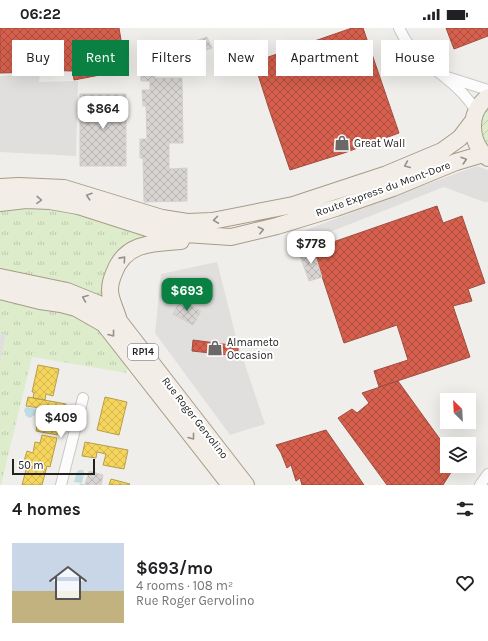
<!DOCTYPE html>
<meta charset="utf-8">
<style>
body{margin:0;font-family:Karla,sans-serif;background:#f6f6f6;color:#202124;height:100vh;display:flex;flex-direction:column;font-size:15px;white-space:nowrap}
*{box-sizing:border-box;margin:0}
p{font-size:13px;color:#757577}
.icon{flex:none;width:22px;height:22px;fill:none;stroke:currentColor;stroke-width:2;stroke-linecap:round;stroke-linejoin:round}
.map{position:relative;height:457px;overflow:hidden}
.panel{display:flex;flex-direction:column;background:#fff;flex:1}
.panel>*{flex:none}
.top-card{position:absolute;left:12px;top:12px;width:464px;height:36px;display:flex;gap:8px}
.needle{width:26px;rotate:336deg}
.fabs{position:absolute;left:440px;top:365px;display:grid;gap:8px}
.fabs a{display:grid;place-items:center;width:36px;height:36px;border-radius:0px;background:#fff;box-shadow:0 4px 16px #0002;font-size:20px}
.scale{position:absolute;left:12px;bottom:10px;width:83px;box-sizing:border-box;padding-left:4px;border:2px solid #222;border-top:0;font-size:11px;line-height:14px;white-space:nowrap;color:#222;-webkit-text-stroke:3px #fff;paint-order:stroke}
.price{position:absolute;translate:-50% -34px;padding:0 9px;border-radius:8px;background:#fff;color:#222;font-size:13px;line-height:26px;filter:drop-shadow(0 1px 2px #0008)}
.price::after{content:'';position:absolute;left:50%;top:24px;width:12px;height:9px;margin-left:-6px;background:inherit;clip-path:polygon(0 0,100% 0,50% 100%)}
.price.current{background:#0b8043;color:#fff}
ul{padding:0;list-style:none}
li{display:flex;align-items:center;gap:12px;height:100px;padding:0 12px}
li+li{border-top:1px solid #e0e0e0}
li span{display:grid;place-items:center;flex:none;width:112px;height:80px;border-radius:0px;color:#555}
li>.icon{margin-inline-start:auto}
span .icon{width:48px;height:48px;fill:#fffc;stroke-width:1}
li b{font-size:17px}
h2{display:flex;justify-content:space-between;align-items:center;height:48px;padding:0 12px;font-size:17px}
.pill{padding:0 14px;border-radius:0px;background:#fff;box-shadow:0 4px 16px #0002;font-size:14px;line-height:36px}
.pill.current{background:#0b8043;color:#fff}
.status{display:flex;justify-content:space-between;align-items:center;height:28px;padding:0 20px;background:#fff;direction:ltr}
.status svg{height:11px;fill:currentColor}
.map>svg:first-child{display:block}
.grass{fill:url(#grass-tufts)}
.garden{fill:url(#garden-furrows)}
.parking{fill:#e0dfde}
.water{fill:#bfdbe3}
.homes{fill:url(#homes-cross-hatch);stroke:#b69f4b}
.shops{fill:url(#shops-cross-hatch);stroke:#a04d40}
.building{fill:url(#building-cross-hatch);stroke:#d3d0cc}
.lines{fill:none;stroke-linecap:round;stroke-linejoin:round}
.street-casing{stroke:#c9c8c7;stroke-width:12}
.primary-casing{stroke:#a79c86;stroke-width:18}
.street{stroke:#fdfcfc;stroke-width:10}
.primary{stroke:#f3ede7;stroke-width:16}
.oneway{stroke:#95928e}
.labels{text-anchor:middle;dominant-baseline:central;stroke-width:4;stroke-linejoin:round;paint-order:stroke}
.shield{fill:#fff;stroke:#646464;stroke-width:1}
.shield-label{font-size:10px;font-weight:bold;fill:#222}
.poi-label{font-size:11px;fill:#222;stroke:#fff;text-anchor:start}
.street-label{font-size:11px;fill:#222;stroke:#fff}
</style>
<div class="status"><b>06:22</b><svg viewBox="0 0 49 12"><path d="M0 12V9h3v3zM5 12V6h3v6zM10 12V3h3v9zM15 12V0h3v12zM26 1h20v11H26zM47 4h2v5h-2z"/></svg></div>
<div class="map">
<svg width="488" height="457" viewBox="0 0 488 457">
<defs>
<pattern id="grass-tufts" width="24" height="20" patternUnits="userSpaceOnUse"><rect width="24" height="20" fill="#ddeccb"/><path d="M3 7l-1-3M5 7V3M7 7l1-3M15 17l-1-3M17 17v-4M19 17l1-3" fill="none" stroke="#bdcaae"/></pattern>
<pattern id="garden-furrows" width="10" height="10" patternUnits="userSpaceOnUse"><rect width="10" height="10" fill="#ddeccb"/><path d="M-1 1l2-2M0 10L10 0M9 11l2-2" fill="none" stroke="#bdcaae"/></pattern>
<pattern id="homes-cross-hatch" width="8" height="8" patternUnits="userSpaceOnUse"><rect width="8" height="8" fill="#f6d55c"/><path d="M0 0l8 8M0 8l8-8" fill="none" stroke="#d3b750"/></pattern>
<pattern id="shops-cross-hatch" width="8" height="8" patternUnits="userSpaceOnUse"><rect width="8" height="8" fill="#d6604d"/><path d="M0 0l8 8M0 8l8-8" fill="none" stroke="#ad4f40"/></pattern>
<pattern id="building-cross-hatch" width="8" height="8" patternUnits="userSpaceOnUse"><rect width="8" height="8" fill="#d7d4d2"/><path d="M0 0l8 8M0 8l8-8" fill="none" stroke="#b8b6b4"/></pattern>
</defs>
<rect width="100%" height="100%" fill="#f0eeeb"/>
<path class="grass" d="M26,172L185,206L134,220L111,252L125,324L127,345L32,329L1,457H0V337L6,307L0,306V175Z"/>
<path class="garden" d="M488,78V122C483,116 479,103 480,95C481,89 484,83 488,78Z"/>
<path class="parking" d="M40,46L39,54L78,53L76,128L0,124V48Z
M477,138L488,142V174H484L444,159L307,213L306,202L430,155Z
M217,234L237,313L265,396L230,407L155,305L161,246Z
M0,306L6,307L0,336Z"/>
<path class="water" d="M26,379L37,381C37,386 34,388 30,390L26,388L24,382Z
M79,442H83L84,445L82,455L74,454L77,444Z"/>
<path class="homes" d="M38,337L59,341L53,368L46,366L45,372L33,370L34,364H32Z
M28,369L66,376L63,390L60,389L57,407L36,403L40,380L26,378Z
M105,369L127,374L119,407L97,402Z
M42,407L57,410L50,439L47,438L46,442L30,438L31,434L24,433L27,423L33,425L35,414L40,415Z
M85,414L128,422L124,441L103,437L106,426L97,424L96,430L82,428Z
M27,438L46,442L42,457H22Z
M111,451L130,456L129,457H109Z"/>
<path class="shops" d="M0,0H119L126,42L74,52L73,43L40,42V44L0,45Z
M352,0H363L399,105L344,125L290,142L269,81L254,34Z
M446,0H488V8L454,21Z
M437,178L443,195L462,188L485,255L468,261L472,273L453,278L470,329L379,359L374,343L408,332L397,297L344,315L313,221Z
M193,312L238,318V328L192,323Z
M398,353L447,421V438H455L443,457H387L338,390L352,381L357,385L369,375L362,365Z
M326,402L364,457H302L300,450L296,453L291,437L287,440L281,425L276,417Z"/>
<path class="building" d="M207,9L212,20L192,27L187,16Z
M140,24H155V50H182L183,115H169V141L187,140V173L144,174L143,130H140V111H147L146,78H143L142,62H150V53H141Z
M80,66H126V138H80Z
M313,221L322,249L309,253L299,225Z
M180,272L201,283L193,297L173,286Z
M89,443L103,447L101,457H80V456L85,457Z"/>
<g class="lines">
<defs>
<path id="street" d="M399,0C404,11 414,25 422,33C428,38 436,42 442,47C455,57 468,69 476,83
M447,49L488,62
M61,457L83,370
M480,457L488,446"/>
<path id="primary" d="M488,69C467,84 469,114 488,130
M0,159L19,158L64,160L162,190L187,194L212,193L293,177L387,146L442,123L460,110L473,93
M0,175L26,172L50,173L78,178L153,202L185,206L231,209L277,198L336,180L393,160L456,134L483,126
M0,249L67,263L99,276L119,293L246,457
M0,263L40,273L61,276L76,280L104,296L230,457
M119,293C117,285 113,277 111,269C109,262 111,252 114,245C125,214 154,215 181,213"/>
</defs>
<use href="#street" class="street-casing"/>
<use href="#primary" class="primary-casing"/>
<use href="#street" class="street"/>
<use href="#primary" class="primary"/>
</g>
<defs><path id="oneway-chevron" d="M-2-3.5L2.5 0L-2 3.5" fill="none" stroke-width="1.6" stroke-linecap="round" stroke-linejoin="round"/></defs>
<g class="oneway">
<use href="#oneway-chevron" transform="translate(464 132) rotate(-18)"/>
<use href="#oneway-chevron" transform="translate(407 137) rotate(157)"/>
<use href="#oneway-chevron" transform="translate(89 168) rotate(-162)"/>
<use href="#oneway-chevron" transform="translate(39 172) rotate(2)"/>
<use href="#oneway-chevron" transform="translate(216 192) rotate(172)"/>
<use href="#oneway-chevron" transform="translate(261 202) rotate(-13)"/>
<use href="#oneway-chevron" transform="translate(123 231) rotate(-48)"/>
<use href="#oneway-chevron" transform="translate(85 270) rotate(-158)"/>
<use href="#oneway-chevron" transform="translate(112 306) rotate(52)"/>
<use href="#oneway-chevron" transform="translate(192 409) rotate(52)"/>
</g>
<defs>
<symbol id="shop-bare" viewBox="-9 -9 18 18"><path d="M-5-2.5h2.3a2.7 3.5 0 0 1 5.4 0H5L5.5 6h-11ZM-1.5-2.5h3a1.5 2.3 0 0 0-3 0Z" fill="#6a6968" stroke="#fff" stroke-width="2.5" paint-order="stroke"/></symbol>
</defs>
<g fill-rule="evenodd">
<use href="#shop-bare" x="331" y="104" width="22" height="22"/>
<use href="#shop-bare" x="204" y="309" width="22" height="22"/>
</g>
<g class="labels">
<rect class="shield" x="128" y="316" width="30" height="16" rx="3"/>
<g class="shield-label">
<text x="143" y="324">RP14</text>
</g>
<g class="poi-label">
<text x="354" y="115">Great Wall</text>
<text x="227" y="314">Almameto<tspan x="227" dy="13">Occasion</tspan></text>
</g>
<g class="street-label">
<text transform="translate(383 161) rotate(-20)">Route Express du Mont-Dore</text>
<text transform="translate(195 390) rotate(52)">Rue Roger Gervolino</text>
</g>
</g>
</svg>
<div class="fabs">
<a><svg class="needle" viewBox="-14 -14 28 28"><path d="M0-13l5 13h-10z" fill="#e53935"/><path d="M0 13l5-13h-10z" fill="#757577"/></svg></a>
<a><svg class="icon" aria-label="layers" viewBox="0 0 24 24"><path d="M12 4l9 5-9 5-9-5zM3 14l9 5 9-5"/></svg></a>
</div>
<div class="scale">50 m</div>
<b class="price" style="left:103px;top:102px">$864</b>
<b class="price" style="left:311px;top:237px">$778</b>
<b class="price current" style="left:187px;top:284px">$693</b>
<b class="price" style="left:61px;top:411px">$409</b>
<div class="top-card">
<a class="pill">Buy</a>
<a class="pill current">Rent</a>
<a class="pill">Filters</a>
<a class="pill">New</a>
<a class="pill">Apartment</a>
<a class="pill">House</a>
</div>
</div>
<section class="panel">
<h2>4 homes<svg class="icon" aria-label="filters" viewBox="0 0 24 24"><path d="M4 7h16M4 17h16"/><circle cx="9" cy="7" r="2"/><circle cx="15" cy="17" r="2"/></svg></h2>
<ul>
<li><span style="background:linear-gradient(#c9d6e8 60%,#c2b280 0)"><svg class="icon" aria-label="home" viewBox="0 0 24 24"><path d="M3 11l9-7 9 7M6 9v11h12V9"/></svg></span><div><b>$693/mo</b><p>4 rooms · 108 m²</p><p>Rue Roger Gervolino</p></div><svg class="icon" aria-label="heart" viewBox="0 0 24 24"><path d="M12 20l-8-8c-3-5 5-10 8-4 3-6 11-1 8 4z"/></svg></li>
</ul>
</section>
